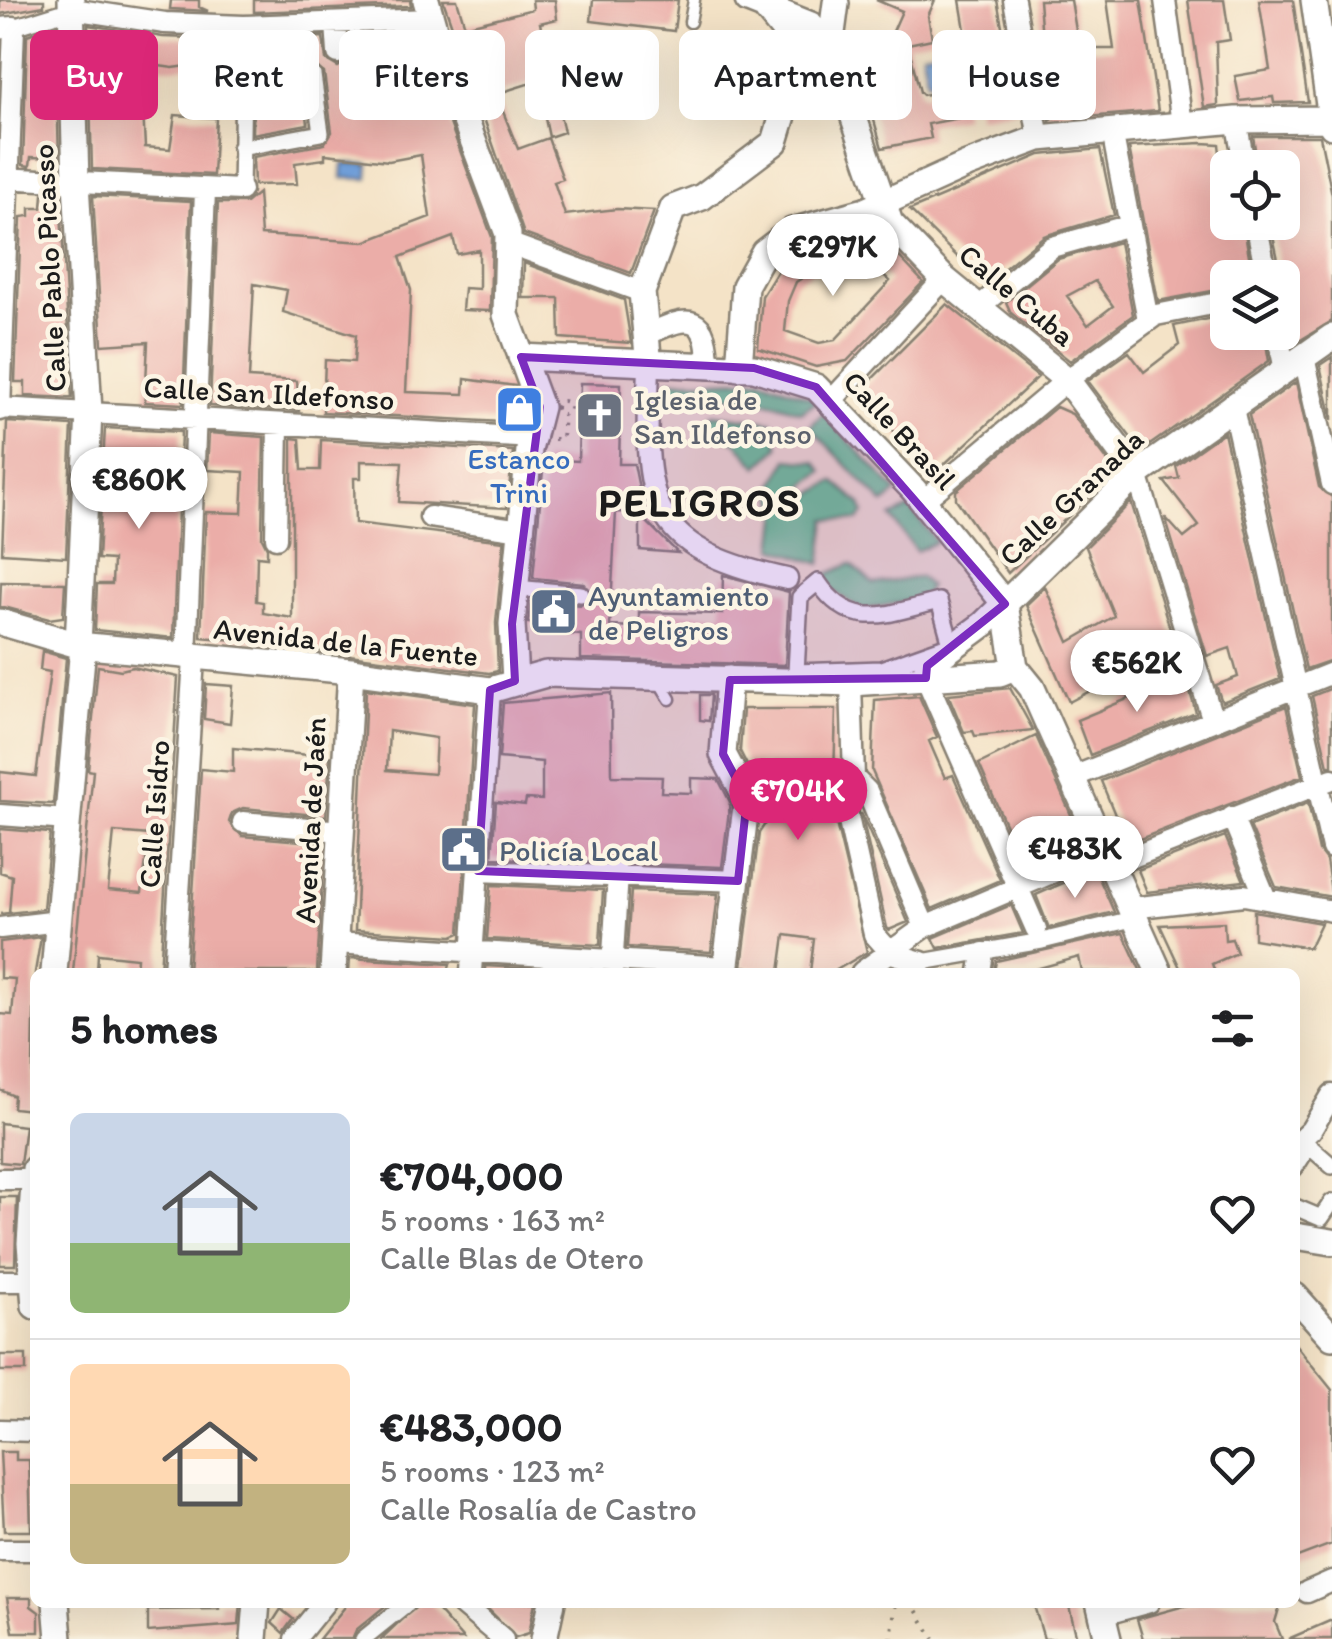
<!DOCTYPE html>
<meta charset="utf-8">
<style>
body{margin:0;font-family:Itim,sans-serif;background:#f2f2f2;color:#202124;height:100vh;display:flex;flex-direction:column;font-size:38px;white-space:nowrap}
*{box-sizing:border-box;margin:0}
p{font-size:32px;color:#757577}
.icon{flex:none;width:55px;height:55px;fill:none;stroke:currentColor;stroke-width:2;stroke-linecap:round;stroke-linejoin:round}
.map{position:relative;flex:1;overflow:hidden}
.details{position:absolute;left:30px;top:968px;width:1270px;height:640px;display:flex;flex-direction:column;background:#fff;border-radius:15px;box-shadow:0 10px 40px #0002}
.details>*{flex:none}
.hud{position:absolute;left:30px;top:30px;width:1272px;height:90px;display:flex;gap:20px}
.buttons{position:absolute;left:1210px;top:150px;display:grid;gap:20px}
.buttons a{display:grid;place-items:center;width:90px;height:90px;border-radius:15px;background:#fff;box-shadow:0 10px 40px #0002;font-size:50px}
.price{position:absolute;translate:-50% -85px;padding:0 22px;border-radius:35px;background:#fff;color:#222;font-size:32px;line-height:65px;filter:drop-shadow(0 2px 5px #0008)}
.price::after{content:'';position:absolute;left:50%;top:60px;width:30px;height:22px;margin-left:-15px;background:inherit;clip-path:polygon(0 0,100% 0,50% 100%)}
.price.selected{background:#db2777;color:#fff}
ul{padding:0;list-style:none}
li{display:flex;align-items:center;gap:30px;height:250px;padding:0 40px}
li+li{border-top:2px solid #e0e0e0}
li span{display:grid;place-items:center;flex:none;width:280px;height:200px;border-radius:15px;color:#555}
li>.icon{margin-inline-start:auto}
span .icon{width:120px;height:120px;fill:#fffc;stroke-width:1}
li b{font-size:42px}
h2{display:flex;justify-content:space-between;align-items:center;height:120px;padding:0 40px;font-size:42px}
.tag{padding:0 35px;border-radius:15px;background:#fff;box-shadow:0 10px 40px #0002;font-size:35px;line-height:90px}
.tag.selected{background:#db2777;color:#fff}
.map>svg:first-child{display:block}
.green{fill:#71c98f;stroke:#467256;stroke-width:2.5}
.water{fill:#709ed8;stroke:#465d7a;stroke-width:2.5}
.building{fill:#ebada8;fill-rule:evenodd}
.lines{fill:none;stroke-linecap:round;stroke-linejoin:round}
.service-casing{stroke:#888072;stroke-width:15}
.pedestrian-casing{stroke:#888072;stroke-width:20}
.minor-casing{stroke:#888072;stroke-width:25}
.tertiary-casing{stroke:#888072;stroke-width:30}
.path{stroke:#888072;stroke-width:4;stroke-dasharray:2.5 8;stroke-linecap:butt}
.service{stroke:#fff;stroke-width:10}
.pedestrian{stroke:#fff;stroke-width:15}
.minor{stroke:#fff;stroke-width:20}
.tertiary{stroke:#fff;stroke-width:25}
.marked{fill:#7b2cbf;fill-opacity:0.2;stroke:#7b2cbf;stroke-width:8;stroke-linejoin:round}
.labels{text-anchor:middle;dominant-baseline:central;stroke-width:9;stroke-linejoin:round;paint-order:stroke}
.street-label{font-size:30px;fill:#1c1c1c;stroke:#fcf5e5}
.worship-label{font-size:30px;fill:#5b616d;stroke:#fcf5e5;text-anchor:start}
.shop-label{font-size:30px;fill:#366cbe;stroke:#fcf5e5}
.service-label{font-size:30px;fill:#4e5e75;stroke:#fcf5e5;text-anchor:start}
.district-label{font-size:40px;font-weight:bold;letter-spacing:2.5px;fill:#1c1c1c;stroke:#fcf5e5}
</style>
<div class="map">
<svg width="1332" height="1639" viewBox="0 0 1332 1639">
<rect width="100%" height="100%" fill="#fcf5e5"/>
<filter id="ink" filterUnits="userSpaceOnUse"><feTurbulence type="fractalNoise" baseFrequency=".01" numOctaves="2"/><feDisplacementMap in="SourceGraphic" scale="20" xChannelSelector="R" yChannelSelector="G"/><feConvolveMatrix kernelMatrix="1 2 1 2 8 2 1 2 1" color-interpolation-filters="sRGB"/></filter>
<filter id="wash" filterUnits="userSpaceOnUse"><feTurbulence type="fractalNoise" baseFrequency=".0048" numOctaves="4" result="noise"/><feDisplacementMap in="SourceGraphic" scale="40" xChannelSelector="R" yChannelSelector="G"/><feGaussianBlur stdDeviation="2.25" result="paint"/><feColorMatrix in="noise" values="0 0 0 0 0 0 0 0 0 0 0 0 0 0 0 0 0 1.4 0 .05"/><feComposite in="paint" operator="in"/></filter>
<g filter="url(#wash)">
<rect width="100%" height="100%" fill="#f4e3c7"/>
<path class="green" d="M763,379L818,400L801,412C758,394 709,393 663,398L667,381Z
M823,413L897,492L884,504L810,427Z
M713,414L772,422L779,447L758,467L736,442L705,426Z
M788,459L816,462L823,471L804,486L811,495L834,481L861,504L864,513L858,521L827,519L821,564L774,548L779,511L772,488Z
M910,508L937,542L916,551L891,517Z
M851,564L873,584L920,577L929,586L924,598L862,610L827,587L823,576Z"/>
<path class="water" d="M936,50L941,78L927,81L922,52Z
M343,163L369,164L368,179L342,178Z"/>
<g id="blocks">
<path class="building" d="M0,0H44V6L0,14Z
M171,0H199V7L208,11L170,9Z
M254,0H410L411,6L254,12Z
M443,0H457L465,26L533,9L532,0H555L557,19L540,23L546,53L591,45L593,63L550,72L564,132L549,137L537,81L496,94L518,149L548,138L563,179L554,182L565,215L617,209L654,211L631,273L524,234Z
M593,0H678L674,31L591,21Z
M876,0H935L928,16L932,39L908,44L920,92L923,95L954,90L965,117L928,124L931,138L882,148L863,82L883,54L902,11Z
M960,0H997L1018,110L978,117L974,89L984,87L975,40L967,42Z
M1039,0H1071L1079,49H1114L1107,0H1141L1158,111L1075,118L1069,109L1050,121L1038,52H1043Z
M1188,0H1224L1230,40L1216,42L1218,105L1204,107Z
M1259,0H1293L1308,102L1274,103L1273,97L1240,101L1235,76L1270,70Z
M88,25L163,37L220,39V54L232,55L231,109L216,107L218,62L173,68L130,62L124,103L143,109L145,147L170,149L175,115L216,118L213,175L92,169Z
M55,26L59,158L31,157L30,166L23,165L27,35Z
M397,34L395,58L424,53L492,237L490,311L462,310L464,288L479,289V250L457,254L453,237L400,257L411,290L406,392L464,394L465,379L515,386L522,406L519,423L323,412L325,360L354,362L356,335L283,312L287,290L254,284L249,378L297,381L299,411L210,406L218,203H246L258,193L261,235L364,242L430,217L421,155L389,161L325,154V159L295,163L297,184L254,185L253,157L324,144L332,132L324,73L312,64L302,76L308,124L253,134L255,39L323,37L326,60L338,67L351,58V36Z
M1253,136H1320L1332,195V321L1294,344L1282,320V278L1270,222H1282V168H1258Z
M1202,143L1219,144L1222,174L1228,173V222H1243L1253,278H1228V288L1158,301L1129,147Z
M1100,149L1114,215L1044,236L985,284L910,210L1040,155Z
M43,194L60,195L72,398L25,396V382H15L21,217L30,216V208H42Z
M93,196L191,201L183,404L145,402L148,342L102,345Z
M873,229L923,282L905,301L847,361L816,367L758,348L762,296L787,256ZM864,256L890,281L835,340L819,343L785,331L788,301L796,282L817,268Z
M1119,242L1133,315L1070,361L1011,313L1006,302L1058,259ZM1095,281L1113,306L1088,325L1067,296Z
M524,263L624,300L631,343L560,338L559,298H523Z
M947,304L1038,377L937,471L866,406L863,388Z
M1228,315V332H1264L1269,361L1141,451L1088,381L1129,352L1144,372L1179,345L1174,326Z
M1332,357V420L1320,365Z
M1296,382L1319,487L1332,497V660L1306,669L1249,415Z
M580,383L621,384L619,464H634L644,513L616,512L610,626L639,627V612L722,614L723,575L789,592L785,665L581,659V635L545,632L546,625L528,623L531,601L581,605L592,596L583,583L533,578L544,459L578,461Z
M1056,407L1072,414L1116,472L1008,573L956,499V491Z
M7,422L72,426L66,557L2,553Z
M105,428L181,432L173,638L95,630L97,584H112L113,560L98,559Z
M1224,432L1280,679L1222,702L1216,685L1238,677L1230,648L1207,656L1165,517L1184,538L1199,526L1164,481L1179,478L1176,466Z
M209,433L264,437L262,538L267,548V557L257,556L256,601L263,602V613L292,618V438L300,439L302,470H320L321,440L513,451L507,508L399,502L402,462L361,461V478H354L355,523L504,541L496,623L498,671L489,673L310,650V646L201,637L206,512L242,513L244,472L207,470Z
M1131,502L1181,665L1175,667L1170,649L1069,702L1026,605L1045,587L1069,642L1114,616L1086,547Z
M640,515L678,553L640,550Z
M1,582L65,583L63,617L49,619L0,606Z
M42,651L66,658L53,804L0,801V772L36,776L50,672L40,670Z
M98,666L121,670L133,667L178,677L160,972H136L137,958L98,954L97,972H73L93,771L88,770ZM114,832L149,835L142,893L108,890Z
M1185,675L1196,713L1090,755L1077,720Z
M206,684L233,686L230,723L204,719Z
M1010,688L1033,730L975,736L973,731L964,732L948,694Z
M1332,688V766H1328L1312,696Z
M366,689L475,704L460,933L453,936L355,930ZM389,731L436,738L434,774L387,770Z
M611,693L612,776L662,777L661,792L691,793V778L718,779L730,802L722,867L492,858L496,802L525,805L526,799L542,800V762L499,758L503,703Z
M700,695H711L709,721L700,720Z
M919,696L937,737L929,741L945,778L953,775L1000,880L932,909L872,771L875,700Z
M1286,706L1302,776L1127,844L1101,781Z
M743,709H836L833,811L867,952L833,972H810L814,939L785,935L780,972L742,966L759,833L765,824L761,815L768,765H747L740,751Z
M1036,736L1084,844L1025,869L979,764Z
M233,748L330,757L326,816L243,808L232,813L229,822L242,836L324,843L317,972H188L201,769L233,772Z
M1308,803L1319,851L1326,860L1332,897L1276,887L1250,826Z
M861,813L908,922L889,930L887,928Z
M0,829L50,833L43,909L0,914L9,913L12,876L0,872Z
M1225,836L1244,881L1147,892L1138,870Z
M1095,869L1114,912L1049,928L1036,895Z
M491,885L603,890L600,945L487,939Z
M631,891L718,894L711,952L627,947Z
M1011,905L1023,933L938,948L933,938Z
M1254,911L1321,923L1309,948L1254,939Z
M1224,922L1225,940L1232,939L1237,953L1212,964L1215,972H1182L1160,925Z
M1123,933L1141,972H1082L1079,957L1025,972H994L996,961Z
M41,937L35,972L32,1110L13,1108L14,1096L0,1090V1014L12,1015L15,979L0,978V942Z
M350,958L450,964L448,972H349Z
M485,966L591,972H485Z
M0,1123L25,1126L20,1164L0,1162Z
M0,1197H17L15,1265H0Z
M1295,1344L1332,1390V1544L1295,1558Z
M0,1355H26V1371H0Z
M0,1452H16V1460H29L31,1531H4Z
M7,1598H31V1606L39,1612V1632H13Z
M219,1602H241L239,1625L148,1632V1610L219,1609Z
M349,1602H390L356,1630L352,1639H319Z
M420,1602H430L463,1639H381Z
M481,1602H535L529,1633L516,1637Z
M1033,1602H1068L1077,1639H1044Z
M1199,1602H1281L1275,1622L1282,1639H1143L1137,1619Z
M281,1609L293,1619L283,1633L272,1623Z
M1332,1620V1639H1288Z"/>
</g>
</g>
<g filter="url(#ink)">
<use href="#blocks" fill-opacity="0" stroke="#888072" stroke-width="2.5"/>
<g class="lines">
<defs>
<path id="service" d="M690,22L694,0
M657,678L670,699"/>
<path id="pedestrian" d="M14,27L72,9
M240,148L321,133L313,75
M241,190L244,26
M818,582C852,633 889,613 939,601L951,644L881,669L796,672L800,597Z
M516,588L581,594
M922,962L1042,941L1136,918
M1295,1168L1309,1146L1332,1166
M1295,1207L1321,1218L1332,1202
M363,1639L409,1602"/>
<path id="minor" d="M1014,0L1039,138
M1165,0L1182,124
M72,9L165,23L244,26L430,19
M336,23L338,53
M0,28L14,27L0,410
M1236,120L1245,168
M1112,131L1148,320
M0,178L241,190
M1256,222L1267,278
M508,243L642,292
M980,306L1052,247L1130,225
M1277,332L1285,370
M647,335C690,313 708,314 708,368
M1304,357L1332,484
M649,366C644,501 643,548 787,579
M832,400L944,279
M1232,404L1332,848
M0,408L535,438
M1137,474L1213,721
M923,501L1067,380L1156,315L1228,301
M430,517L522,530
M276,538L278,424
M186,658L205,191
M926,678L1036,929
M851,683L854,778L867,791L925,927
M1073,777L1332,673
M854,778L846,795L848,817L874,934L891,953L922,962
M0,815L68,820
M1232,817L1266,899
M243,822L341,831
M1112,865L1332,779
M478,871L738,881
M1131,908L1244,895L1332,911
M0,928L59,921
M335,943L726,967
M612,971L618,874
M174,972L194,659
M471,972L490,690
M862,972L925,927L1105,850
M980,972L983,953
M1295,1145L1311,1130L1332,1095
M0,1179H35
M0,1281H33
M0,1430L35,1431
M0,1550H35
M1307,1592L1332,1581
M459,1602L503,1639
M1102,1615L1149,1602
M295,1639L325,1602"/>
<path id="tertiary" d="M71,0L76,182L89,412L78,645
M426,0L443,60L508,234L506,315L540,407L529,450L512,624L515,681
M748,0L811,25
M1314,0L1332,126
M767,10L803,54L818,58L830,48L836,3
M830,48L890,223L944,279L1067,380L1137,474
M521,357L754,368L816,387L914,490L1005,604L1015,667L1032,688L1159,972
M649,366L642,292L673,208L702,197L775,142L793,82L806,56
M739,368L745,286L764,252L792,231L865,211L967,165L1039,138L1236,120L1332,119
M0,622L78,645L351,671L490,690L546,674L851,683L1000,673L1015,667
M926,678L927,666L984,624L1137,474L1332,337
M54,972L83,646
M333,972L351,671
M725,972L747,799L723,754L729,679
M35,1169L30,1243L35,1306
M1295,1236L1332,1242
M1295,1296L1332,1337
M56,1602L59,1639
M1099,1602L1108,1639
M254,1639L257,1602
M544,1639L552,1602"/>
</defs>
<use href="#service" class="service-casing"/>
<use href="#pedestrian" class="pedestrian-casing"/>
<use href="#minor" class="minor-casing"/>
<use href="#tertiary" class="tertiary-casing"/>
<path class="path" d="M556 408a7 7 0 1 1 14 0a7 7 0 1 1-14 0Z
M554,439H562L564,415
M911,1602L934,1639
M891,1639L896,1602"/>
<use href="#service" class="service"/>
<use href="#pedestrian" class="pedestrian"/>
<use href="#minor" class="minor"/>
<use href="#tertiary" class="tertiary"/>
</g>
</g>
<path class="marked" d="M521,357L754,368L816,387L1005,604L927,666L926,678L730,680L723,754L747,799L738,881L478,871L490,690L515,681L512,624L540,407Z"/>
<defs>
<symbol id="shop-square" viewBox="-11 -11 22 22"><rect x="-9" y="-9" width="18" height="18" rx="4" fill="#3f7fe0" stroke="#fcf5e5"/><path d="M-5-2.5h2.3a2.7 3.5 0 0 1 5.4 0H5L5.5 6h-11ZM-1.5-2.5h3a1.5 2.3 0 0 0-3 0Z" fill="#fff"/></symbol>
<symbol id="church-square" viewBox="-11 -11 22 22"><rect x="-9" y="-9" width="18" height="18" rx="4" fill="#6b7280" stroke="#fcf5e5"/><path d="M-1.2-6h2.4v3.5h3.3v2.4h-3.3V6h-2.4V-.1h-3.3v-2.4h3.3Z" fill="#fff"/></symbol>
<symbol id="civic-square" viewBox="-11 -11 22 22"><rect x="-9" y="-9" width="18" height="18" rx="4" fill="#5c6f8a" stroke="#fcf5e5"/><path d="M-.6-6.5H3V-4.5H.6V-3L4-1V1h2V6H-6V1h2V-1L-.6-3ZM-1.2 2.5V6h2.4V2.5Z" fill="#fff"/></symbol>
</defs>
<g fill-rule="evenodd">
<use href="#shop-square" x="492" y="382" width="55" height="55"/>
<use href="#church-square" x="572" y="388" width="55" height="55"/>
<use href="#civic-square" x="526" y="584" width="55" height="55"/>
<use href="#civic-square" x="436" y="822" width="55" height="55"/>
</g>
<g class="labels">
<g class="street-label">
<text transform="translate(49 268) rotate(-93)">Calle Pablo Picasso</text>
<text transform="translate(1017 295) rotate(40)">Calle Cuba</text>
<text transform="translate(269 393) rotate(3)">Calle San Ildefonso</text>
<text transform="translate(900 430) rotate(47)">Calle Brasil</text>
<text transform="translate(1071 497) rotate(-43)">Calle Granada</text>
<text transform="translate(346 642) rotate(6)">Avenida de la Fuente</text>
<text transform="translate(154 814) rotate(-86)">Calle Isidro</text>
<text transform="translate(310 820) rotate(-87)">Avenida de Jaén</text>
</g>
<g class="worship-label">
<text x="634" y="399">Iglesia de<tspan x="634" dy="34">San Ildefonso</tspan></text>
</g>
<g class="shop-label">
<text x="519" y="458">Estanco<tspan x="519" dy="34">Trini</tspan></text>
</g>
<g class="service-label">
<text x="588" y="595">Ayuntamiento<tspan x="588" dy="34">de Peligros</tspan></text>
<text x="499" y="850">Policía Local</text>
</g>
<g class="district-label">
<text x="700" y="502">PELIGROS</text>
</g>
</g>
</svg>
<div class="buttons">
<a><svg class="icon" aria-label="locate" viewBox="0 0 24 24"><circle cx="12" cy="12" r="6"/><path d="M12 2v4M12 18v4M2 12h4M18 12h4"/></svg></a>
<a><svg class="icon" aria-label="layers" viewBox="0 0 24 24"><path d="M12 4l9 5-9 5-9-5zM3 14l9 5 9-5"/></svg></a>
</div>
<b class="price" style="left:833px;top:299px">€297K</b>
<b class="price" style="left:139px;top:532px">€860K</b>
<b class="price" style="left:1137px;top:715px">€562K</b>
<b class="price selected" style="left:798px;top:843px">€704K</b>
<b class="price" style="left:1075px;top:901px">€483K</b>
<div class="hud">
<a class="tag selected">Buy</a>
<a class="tag">Rent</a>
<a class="tag">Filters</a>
<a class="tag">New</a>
<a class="tag">Apartment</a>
<a class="tag">House</a>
</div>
<section class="details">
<h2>5 homes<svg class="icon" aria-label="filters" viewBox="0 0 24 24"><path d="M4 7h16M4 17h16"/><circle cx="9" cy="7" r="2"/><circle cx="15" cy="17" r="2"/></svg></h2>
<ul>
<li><span style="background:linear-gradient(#c9d6e8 65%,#8fb573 0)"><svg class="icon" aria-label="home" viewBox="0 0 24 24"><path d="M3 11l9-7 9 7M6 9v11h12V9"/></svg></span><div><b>€704,000</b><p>5 rooms · 163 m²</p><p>Calle Blas de Otero</p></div><svg class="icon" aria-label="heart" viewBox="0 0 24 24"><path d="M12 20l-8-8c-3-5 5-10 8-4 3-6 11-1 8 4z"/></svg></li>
<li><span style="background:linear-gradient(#ffd9b3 60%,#c2b280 0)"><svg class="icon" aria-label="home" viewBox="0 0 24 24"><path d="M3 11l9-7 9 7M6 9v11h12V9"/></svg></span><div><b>€483,000</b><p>5 rooms · 123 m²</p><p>Calle Rosalía de Castro</p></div><svg class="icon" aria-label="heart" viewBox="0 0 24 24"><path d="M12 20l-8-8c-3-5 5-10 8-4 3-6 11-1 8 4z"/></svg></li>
</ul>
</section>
</div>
